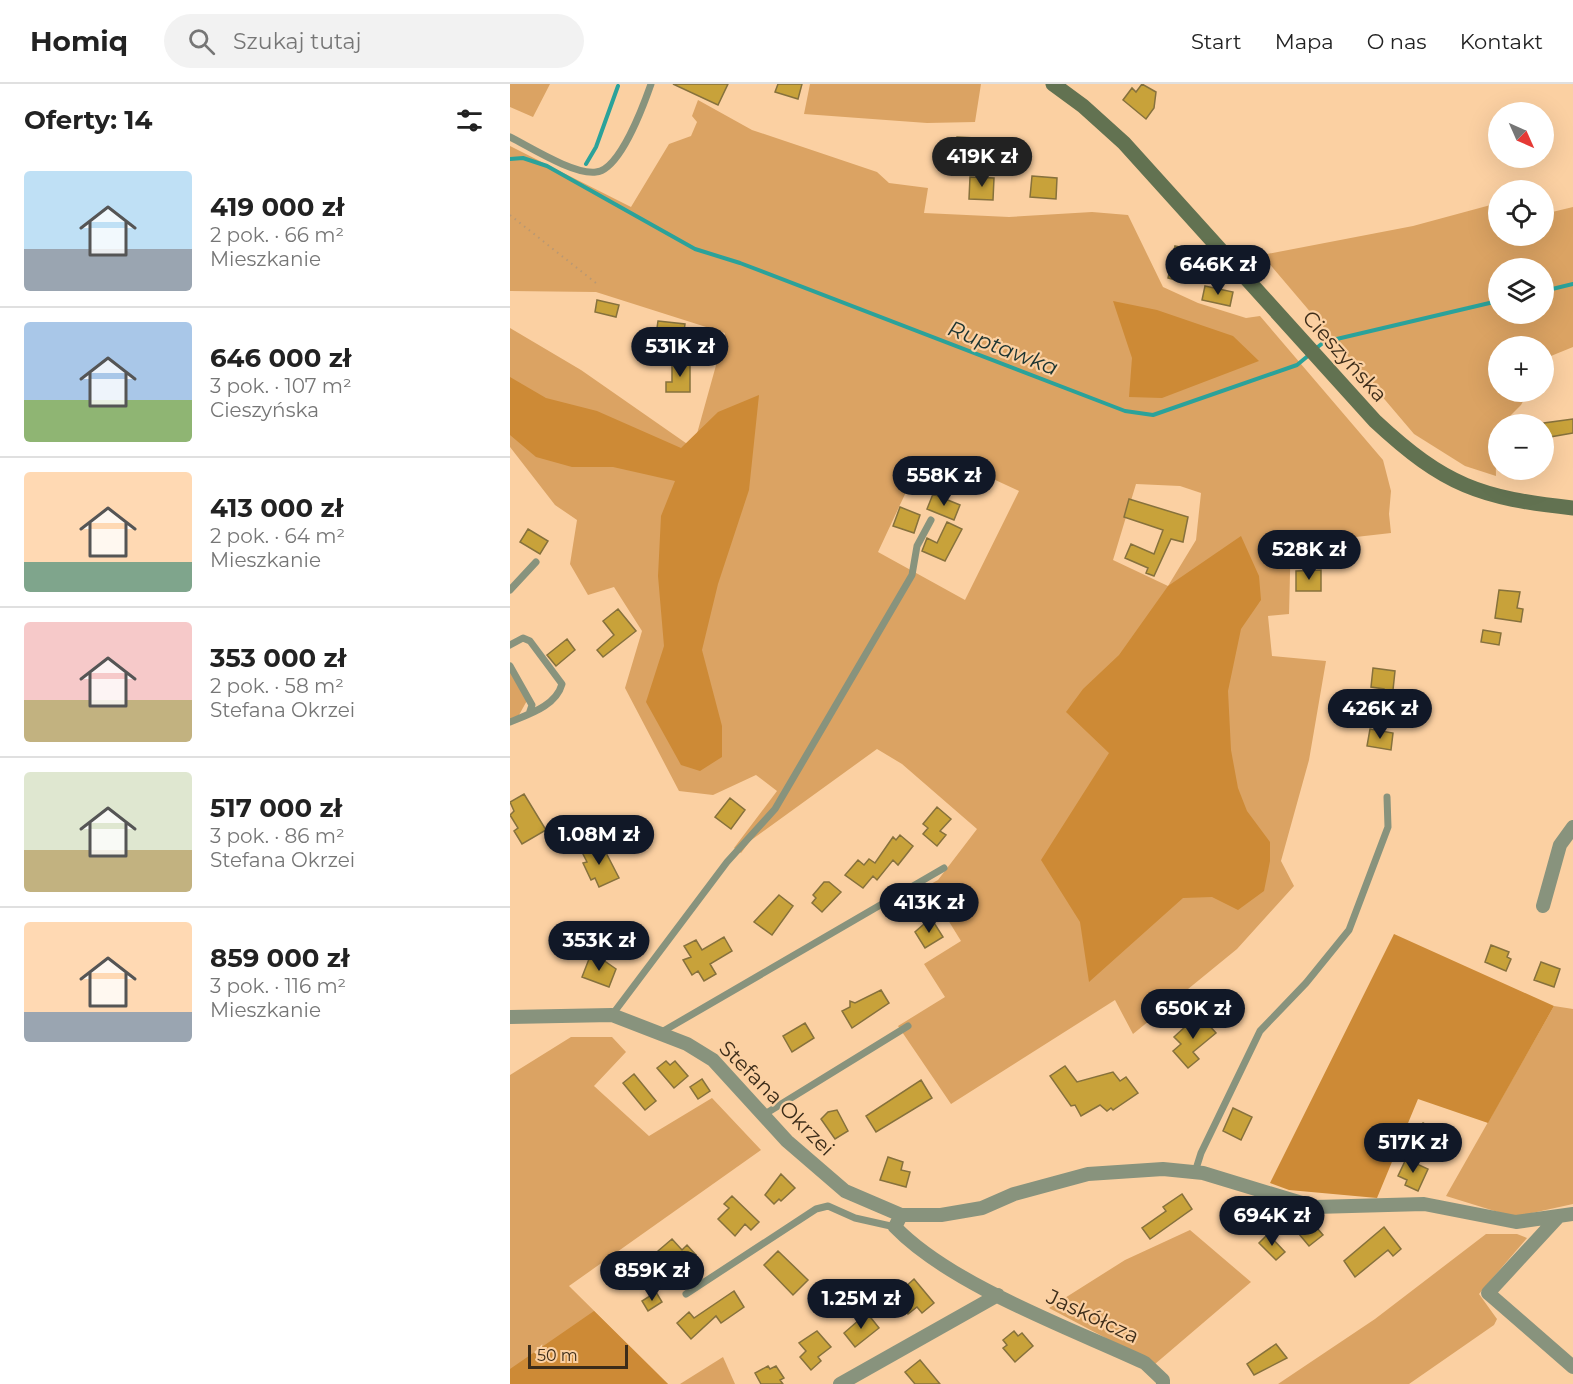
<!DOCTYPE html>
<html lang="pl">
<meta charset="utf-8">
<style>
body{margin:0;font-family:Montserrat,sans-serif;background:#f2f2f2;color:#222;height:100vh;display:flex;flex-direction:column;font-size:22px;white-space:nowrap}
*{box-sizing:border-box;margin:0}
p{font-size:20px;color:#767676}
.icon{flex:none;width:33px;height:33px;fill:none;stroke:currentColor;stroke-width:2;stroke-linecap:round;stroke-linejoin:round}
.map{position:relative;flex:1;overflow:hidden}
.details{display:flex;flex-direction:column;background:#fff;width:510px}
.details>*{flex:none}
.needle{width:39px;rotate:135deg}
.fabs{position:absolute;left:978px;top:18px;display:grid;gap:12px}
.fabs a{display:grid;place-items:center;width:66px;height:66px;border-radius:50%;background:#fff;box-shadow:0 6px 24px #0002;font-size:30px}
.scale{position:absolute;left:18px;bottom:15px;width:100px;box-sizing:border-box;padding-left:6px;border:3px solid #3c2c19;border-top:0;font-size:16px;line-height:21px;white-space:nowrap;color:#3c2c19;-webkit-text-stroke:4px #fbd0a2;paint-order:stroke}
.price{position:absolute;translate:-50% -51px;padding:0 14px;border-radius:21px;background:#111827;color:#fff;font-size:20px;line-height:39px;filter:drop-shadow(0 2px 3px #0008)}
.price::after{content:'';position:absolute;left:50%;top:36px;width:18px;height:14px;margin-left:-9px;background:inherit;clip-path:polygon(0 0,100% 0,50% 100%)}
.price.selected{background:#222;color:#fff}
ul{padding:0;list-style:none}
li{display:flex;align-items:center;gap:18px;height:150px;padding:0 24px}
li+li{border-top:2px solid #e0e0e0}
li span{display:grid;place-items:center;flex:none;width:168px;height:120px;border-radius:6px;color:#555}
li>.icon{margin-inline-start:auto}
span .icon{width:72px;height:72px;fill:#fffc;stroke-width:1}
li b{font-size:26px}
h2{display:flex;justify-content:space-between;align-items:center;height:72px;padding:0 24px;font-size:26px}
header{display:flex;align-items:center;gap:36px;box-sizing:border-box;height:84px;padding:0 30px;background:#fff;border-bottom:2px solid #e0e0e0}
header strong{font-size:28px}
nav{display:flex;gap:33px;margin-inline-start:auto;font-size:21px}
.search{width:420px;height:54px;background:#f2f2f2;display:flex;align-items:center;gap:15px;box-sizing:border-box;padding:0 21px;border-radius:33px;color:#767676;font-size:22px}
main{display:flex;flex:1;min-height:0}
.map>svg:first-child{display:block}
.green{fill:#dba363;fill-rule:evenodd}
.forest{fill:#cd8a36}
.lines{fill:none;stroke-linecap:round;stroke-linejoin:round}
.stream{stroke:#2ba29a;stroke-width:4}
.building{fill:#c8a23a;stroke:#86713c;stroke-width:1.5}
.path{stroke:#b99873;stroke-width:2;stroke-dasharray:1.5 4.5;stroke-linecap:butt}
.lane{stroke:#88937d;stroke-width:7}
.street{stroke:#88937d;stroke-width:14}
.secondary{stroke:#627251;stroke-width:15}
.labels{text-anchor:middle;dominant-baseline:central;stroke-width:4.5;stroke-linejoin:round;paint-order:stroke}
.street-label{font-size:21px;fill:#3c2c19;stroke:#fbd0a2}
.water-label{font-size:22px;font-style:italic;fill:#1b3431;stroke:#fbd0a2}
</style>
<header>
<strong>Homiq</strong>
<div class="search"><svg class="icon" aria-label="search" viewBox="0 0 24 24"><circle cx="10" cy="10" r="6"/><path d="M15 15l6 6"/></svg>Szukaj tutaj</div>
<nav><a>Start</a><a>Mapa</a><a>O nas</a><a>Kontakt</a></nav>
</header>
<main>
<section class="details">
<h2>Oferty: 14<svg class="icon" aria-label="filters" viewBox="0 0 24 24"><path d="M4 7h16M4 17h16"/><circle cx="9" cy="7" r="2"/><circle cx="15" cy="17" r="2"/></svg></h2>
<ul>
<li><span style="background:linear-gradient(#bfe0f5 65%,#9aa5b1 0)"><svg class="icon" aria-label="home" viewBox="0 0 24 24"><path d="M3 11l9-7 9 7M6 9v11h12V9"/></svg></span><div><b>419 000 zł</b><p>2 pok. · 66 m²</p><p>Mieszkanie</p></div></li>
<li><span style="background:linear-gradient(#a9c7e8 65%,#8fb573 0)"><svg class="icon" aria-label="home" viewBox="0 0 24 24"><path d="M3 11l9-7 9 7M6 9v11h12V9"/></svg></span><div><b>646 000 zł</b><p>3 pok. · 107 m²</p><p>Cieszyńska</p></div></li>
<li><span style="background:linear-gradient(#ffd9b3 75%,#7fa58c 0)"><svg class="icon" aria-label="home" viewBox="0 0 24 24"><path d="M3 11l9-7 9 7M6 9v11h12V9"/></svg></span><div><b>413 000 zł</b><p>2 pok. · 64 m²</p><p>Mieszkanie</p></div></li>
<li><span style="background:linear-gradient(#f6c9c9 65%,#c2b280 0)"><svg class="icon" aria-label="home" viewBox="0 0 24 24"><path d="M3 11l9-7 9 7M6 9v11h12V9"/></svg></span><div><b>353 000 zł</b><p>2 pok. · 58 m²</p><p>Stefana Okrzei</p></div></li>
<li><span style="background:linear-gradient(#dfe7d0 65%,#c2b280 0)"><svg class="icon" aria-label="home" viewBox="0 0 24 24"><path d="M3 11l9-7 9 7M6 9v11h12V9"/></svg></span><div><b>517 000 zł</b><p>3 pok. · 86 m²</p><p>Stefana Okrzei</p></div></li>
<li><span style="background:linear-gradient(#ffd9b3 75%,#9aa5b1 0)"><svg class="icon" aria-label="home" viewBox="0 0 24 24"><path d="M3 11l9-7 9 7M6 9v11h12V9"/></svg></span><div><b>859 000 zł</b><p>3 pok. · 116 m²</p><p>Mieszkanie</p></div></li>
</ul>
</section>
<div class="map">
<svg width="1063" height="1300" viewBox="0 0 1063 1300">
<rect width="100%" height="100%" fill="#fbd0a2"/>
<path class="green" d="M0,0H40L23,33L0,23Z
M300,0H471L465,38L417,39L294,30Z
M188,16L242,46L367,88L379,99L418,104L414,129L499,133L582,128L618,131L653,203L688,219L736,234L750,232L873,376L881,407L879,430L881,449L828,455L781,450L779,530L758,532L762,572L816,577L799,676L771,777L784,802L727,865L623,950L605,916L441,1020L388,942L435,913L414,880L451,857L417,802L428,796L467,745L392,680L367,665L240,757L231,769L224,764L267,707L246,691L203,711L169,707L115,604L132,547L104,503L78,511L60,480L67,436L45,421L0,363V244L71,286L183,364L215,249L86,208L0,207V62L121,123L159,60L181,52L187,38L182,32ZM442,376L509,407L455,516L368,468L403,393ZM626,400L670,402L691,409L686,456L658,502L603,476Z
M988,119V152H1034V130L1063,123V263L1036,274L1034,278V262H988V308H1018L1011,321L985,347L986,392L955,382L904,350L752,171L903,142ZM988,184H1034V230H988Z
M0,587L19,613L9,631L0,636Z
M1044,922L1063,925V1120L1004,1133L936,1112Z
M61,953H102L116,968L84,1002L139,1052L202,1014L251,1066L59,1202L158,1300H0V991Z
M680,1146L741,1198L645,1280L539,1224L615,1176Z
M976,1150H1007L1017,1154L969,1210L987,1235L984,1241L899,1300H768L865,1235Z
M213,1273L225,1300H170Z"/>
<path class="forest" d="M603,217L647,226L723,252L749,277L652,314L619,313L622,274Z
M0,293L36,314L87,327L171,364L208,328L249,311L239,406L208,500L192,566L212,642V673L190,687L171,681L136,618L154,562L148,492L151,432L165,397L103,383H62L26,373L0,351Z
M731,452L749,492L751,516L731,545L718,607L721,666L728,704L737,727L760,758V777L754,807L728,826L702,813L673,814L579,898L570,838L531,776L599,669L556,628L573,605L609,571L658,502Z
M884,850L1044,922L978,1039L908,1015L867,1114L779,1106L760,1099Z
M84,1227L158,1300H0V1285Z"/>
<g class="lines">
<path class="stream" d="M0,75L13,74L37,82L185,165L230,179L615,327L643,331L787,281L799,271
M76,80L86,63L108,2
M1034,207L1063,200
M804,266L814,258L988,217"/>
</g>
<path class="building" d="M163,0H218L208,21Z
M268,0H292L288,15L265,8Z
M632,0L646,8L644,24L636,35L613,16L622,4L626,8Z
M447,53L465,54L464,58H469L468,73L446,71Z
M522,92L547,94L546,115L520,113Z
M460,93L484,94L483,116L459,115Z
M665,162L695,168L692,187L672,182L669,197L658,194Z
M695,202L723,208L720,222L692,216Z
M87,216L109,221L106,233L85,228Z
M148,237L175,240L173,255L146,251Z
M162,278H180V308H156V298H162Z
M1063,335V349L1034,354V339Z
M423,410L450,421L444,436L417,425Z
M619,415L678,433L673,458L661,455L644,492L636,489L638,484L615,474L621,460L644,470L653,446L614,433Z
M390,423L410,431L404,449L383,442Z
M437,438L452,445L435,477L412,467L417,454L427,459Z
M18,445L38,457L30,470L10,458Z
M811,486V507H786V487Z
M989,506L1010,508L1007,524L1013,525L1011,538L985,534Z
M108,525L126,547L93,573L87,566L104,551L93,537Z
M973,546L991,549L989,561L971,558Z
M57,555L65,566L46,582L37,571Z
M863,584L885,587L883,606H888L886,625L872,624L874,605L861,603Z
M860,645L883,649L881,666L857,662Z
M14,710L36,746L12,760L4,747L8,744L0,731L4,727L0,718Z
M220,714L235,726L221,745L205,733Z
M427,723L441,735L430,747L436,751L427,762L413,750L418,744L413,740Z
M50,737L63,759L54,765L41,743Z
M390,751L403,762L388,781L383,776L367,796L363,792L353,804L335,791L348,776L354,781L359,775L365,779L383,753L386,756Z
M91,759L109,794L89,803L85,794L81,796L73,779L77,778L72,768Z
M314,798H319L331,808L312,828L302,819L306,814L303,811Z
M269,811L283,822L262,851L244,838Z
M421,834L433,853L415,864L405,848Z
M214,853L222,867L200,880L206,890L194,897L188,887L182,891L173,876L181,873L174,862L186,856L192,866Z
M981,861L999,868L997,873L1001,875L996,887L975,878Z
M79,875L93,876L106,885L99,903L72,893Z
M1031,878L1050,885L1044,903L1024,896Z
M371,906L379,919L342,944L332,927L340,923V917L345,919Z
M689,930L706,949L683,968L689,975L678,984L663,967L671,960L664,953Z
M295,939L304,954L282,968L273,952Z
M156,977L160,981L165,977L178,992L164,1004L147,984Z
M555,982L567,998L603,988L610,997L616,993L628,1009L603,1026L601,1024L597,1027L590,1021L571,1032L565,1021L561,1022L540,992Z
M124,990L146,1017L135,1026L113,999Z
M192,995L200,1007L188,1015L180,1003Z
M411,996L422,1014L366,1048L356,1032Z
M723,1024L742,1033L731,1056L713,1047Z
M327,1026L338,1047L325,1055L311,1035L318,1028Z
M913,1039L940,1055L933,1067L906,1051Z
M378,1073L393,1078L391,1086L400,1088L396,1103L370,1096Z
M896,1075L918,1085L908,1107L895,1101L897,1096L888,1092Z
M271,1090L285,1104L271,1117L269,1115L264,1120L255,1111Z
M672,1110L682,1125L640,1155L632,1144L656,1127L653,1123Z
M222,1112L249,1138L241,1146L235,1140L225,1152L208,1135L219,1124L214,1120Z
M792,1137L796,1141L801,1137L813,1151L799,1162L784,1144Z
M874,1143L891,1165L883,1172L878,1166L845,1193L834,1177Z
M758,1150L775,1168L766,1176L749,1159Z
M162,1155L172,1166L177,1161L186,1171L176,1180L173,1177L164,1184L148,1167Z
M268,1167L298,1196L283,1211L254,1181Z
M404,1195L424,1219L412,1229L407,1223L398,1230L381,1209L390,1202L393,1205Z
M224,1207L234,1223L211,1239L206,1232L181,1255L167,1239L179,1228L184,1234Z
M146,1208L152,1218L138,1227L132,1217Z
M357,1229L369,1244L345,1263L334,1249Z
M307,1247L321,1263L308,1273L311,1277L301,1286L290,1273L296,1267L289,1259Z
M504,1247L508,1252L512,1249L523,1262L505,1278L493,1264L497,1261L493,1256Z
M766,1260L777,1274L744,1291L737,1280Z
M410,1276L430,1300H405L395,1288Z
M258,1282L260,1285L266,1282L274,1294L270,1296L273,1300H251L245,1289Z"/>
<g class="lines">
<path class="path" d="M0,131L86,199"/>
<path class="lane" d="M0,53C20,63 64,91 86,88C110,86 134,20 141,0
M0,506L26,478
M0,561L13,554L20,557L52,600C46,622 19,630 0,638
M0,582L22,621L19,630
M102,931L217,778L265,725L402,491L407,462L421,436
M150,949L434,784
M255,1030L398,942
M685,1088L691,1069L750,947L796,899L839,846L878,743L877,713
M176,1210L306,1125L318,1122L345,1134L385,1143"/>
<path class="street" d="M1033,822L1050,761L1063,743
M0,933L102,931L177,960L203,976L277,1057L335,1107L391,1131H431L472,1124L504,1110L578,1090L653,1085L693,1089L805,1123L914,1120L1006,1138L1063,1130
M391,1131L385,1143C441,1201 560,1244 635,1279L653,1296V1300
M1049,1132L978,1209L1063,1283
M330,1300L488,1211"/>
<path class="secondary" d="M543,0L573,22L614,59L865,337C935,402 970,414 1063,424"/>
</g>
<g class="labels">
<g class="street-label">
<text transform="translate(835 272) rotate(48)">Cieszyńska</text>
<text transform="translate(267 1014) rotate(45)">Stefana Okrzei</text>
<text transform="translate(583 1232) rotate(25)">Jaskółcza</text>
</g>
<g class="water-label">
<text transform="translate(493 264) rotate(21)">Ruptawka</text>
</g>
</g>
</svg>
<div class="fabs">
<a><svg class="needle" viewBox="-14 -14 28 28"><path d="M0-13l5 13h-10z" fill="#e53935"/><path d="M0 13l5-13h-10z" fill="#767676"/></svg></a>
<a><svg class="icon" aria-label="locate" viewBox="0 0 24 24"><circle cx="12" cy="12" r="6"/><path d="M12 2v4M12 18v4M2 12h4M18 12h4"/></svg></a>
<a><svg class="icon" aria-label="layers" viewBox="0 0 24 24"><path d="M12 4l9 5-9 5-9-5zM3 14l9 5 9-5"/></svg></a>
<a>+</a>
<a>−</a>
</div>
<div class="scale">50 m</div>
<b class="price selected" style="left:472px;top:104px">419K zł</b>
<b class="price" style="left:708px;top:212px">646K zł</b>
<b class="price" style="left:170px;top:294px">531K zł</b>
<b class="price" style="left:434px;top:423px">558K zł</b>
<b class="price" style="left:799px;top:497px">528K zł</b>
<b class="price" style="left:870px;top:656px">426K zł</b>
<b class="price" style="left:89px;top:782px">1.08M zł</b>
<b class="price" style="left:419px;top:850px">413K zł</b>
<b class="price" style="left:89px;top:888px">353K zł</b>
<b class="price" style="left:683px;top:956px">650K zł</b>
<b class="price" style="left:903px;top:1090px">517K zł</b>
<b class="price" style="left:762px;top:1163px">694K zł</b>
<b class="price" style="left:142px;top:1218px">859K zł</b>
<b class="price" style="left:351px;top:1246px">1.25M zł</b>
</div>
</main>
